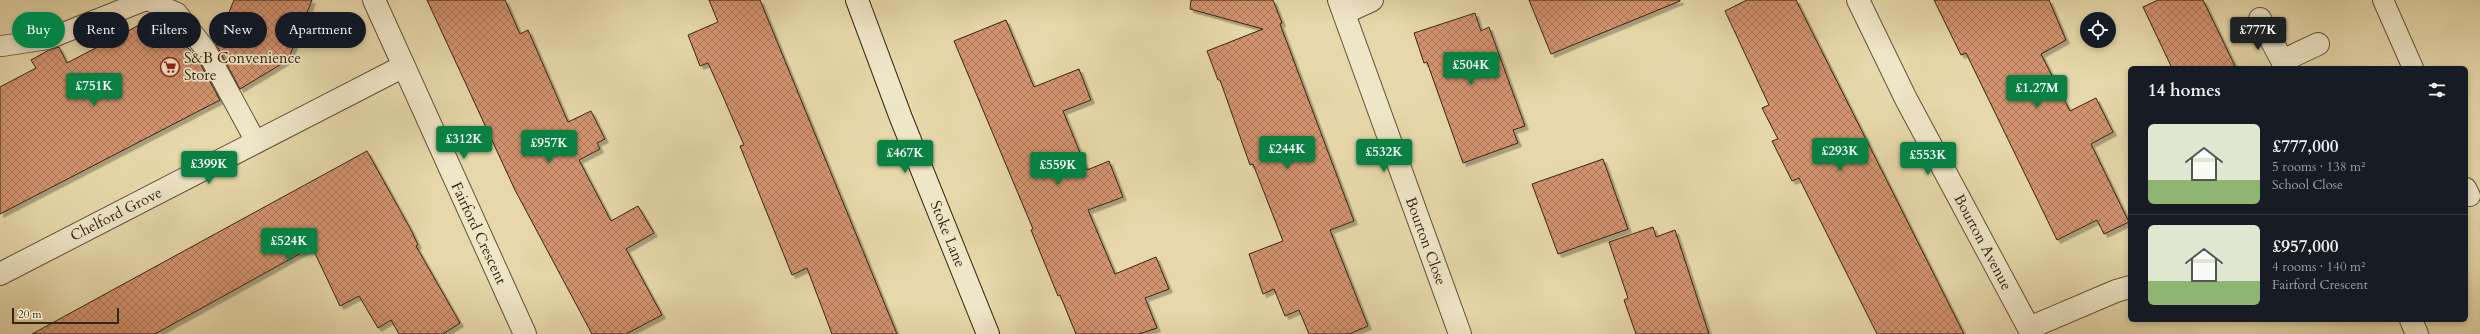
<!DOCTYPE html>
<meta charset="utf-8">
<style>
body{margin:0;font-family:Cardo,serif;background:#20242c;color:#f1f3f6;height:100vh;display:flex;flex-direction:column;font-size:15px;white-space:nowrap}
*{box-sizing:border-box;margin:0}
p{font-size:13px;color:#9ea1a6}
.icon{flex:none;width:22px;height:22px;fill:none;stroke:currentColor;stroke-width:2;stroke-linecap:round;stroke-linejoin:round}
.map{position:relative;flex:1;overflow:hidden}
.sheet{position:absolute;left:2128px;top:66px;width:340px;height:256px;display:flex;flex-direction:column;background:#171b24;border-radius:6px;box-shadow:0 2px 6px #0003}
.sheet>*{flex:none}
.top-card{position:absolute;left:12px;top:12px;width:380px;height:36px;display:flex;gap:8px}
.controls{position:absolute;left:2080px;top:12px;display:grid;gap:8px}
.controls a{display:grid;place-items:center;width:36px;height:36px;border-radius:50%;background:#171b24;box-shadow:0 2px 6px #0003;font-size:20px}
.scale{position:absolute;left:12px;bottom:10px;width:107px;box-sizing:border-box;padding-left:4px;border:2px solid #342511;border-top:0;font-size:11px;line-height:14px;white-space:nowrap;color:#342511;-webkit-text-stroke:3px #efe6c8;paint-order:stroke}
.price{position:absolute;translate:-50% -34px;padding:0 9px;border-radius:4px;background:#0b8043;color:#fff;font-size:13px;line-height:26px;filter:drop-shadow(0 1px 2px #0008)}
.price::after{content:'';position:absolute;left:50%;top:24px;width:12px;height:9px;margin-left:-6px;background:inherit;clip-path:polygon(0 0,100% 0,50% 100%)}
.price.selected{background:#222;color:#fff}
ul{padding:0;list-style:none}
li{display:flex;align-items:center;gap:12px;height:100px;padding:0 20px}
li+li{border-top:1px solid #363941}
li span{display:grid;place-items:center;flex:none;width:112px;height:80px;border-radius:6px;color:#555}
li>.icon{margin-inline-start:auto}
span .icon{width:48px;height:48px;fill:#fffc;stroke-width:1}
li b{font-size:17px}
h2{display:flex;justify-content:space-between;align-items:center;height:48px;padding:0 20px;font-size:17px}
.tag{padding:0 14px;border-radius:18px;background:#171b24;box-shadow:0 2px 6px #0003;font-size:14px;line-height:36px}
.tag.selected{background:#0b8043;color:#fff}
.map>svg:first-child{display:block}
.building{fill:url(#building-cross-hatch);stroke:#342511;filter:url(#shadow)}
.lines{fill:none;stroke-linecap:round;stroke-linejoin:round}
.lane-casing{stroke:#605237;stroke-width:22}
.street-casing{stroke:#605237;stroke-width:24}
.secondary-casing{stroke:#342511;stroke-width:24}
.lane{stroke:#efe6c8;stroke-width:20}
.street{stroke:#efe6c8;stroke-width:22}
.secondary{stroke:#efe6c8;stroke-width:22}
.labels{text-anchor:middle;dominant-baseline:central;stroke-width:3.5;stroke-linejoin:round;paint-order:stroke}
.poi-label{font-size:15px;fill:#342511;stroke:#efe6c8;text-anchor:start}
.street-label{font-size:15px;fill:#342511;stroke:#efe6c8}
</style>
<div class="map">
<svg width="2480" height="334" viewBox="0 0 2480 334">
<defs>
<pattern id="building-cross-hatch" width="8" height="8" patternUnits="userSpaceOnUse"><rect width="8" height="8" fill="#d3936f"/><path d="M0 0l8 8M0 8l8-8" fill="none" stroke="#ac785a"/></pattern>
<filter id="shadow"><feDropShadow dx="3.5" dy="3.5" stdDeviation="0" flood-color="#0004"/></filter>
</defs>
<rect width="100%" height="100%" fill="#e6d8aa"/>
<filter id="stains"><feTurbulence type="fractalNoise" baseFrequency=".005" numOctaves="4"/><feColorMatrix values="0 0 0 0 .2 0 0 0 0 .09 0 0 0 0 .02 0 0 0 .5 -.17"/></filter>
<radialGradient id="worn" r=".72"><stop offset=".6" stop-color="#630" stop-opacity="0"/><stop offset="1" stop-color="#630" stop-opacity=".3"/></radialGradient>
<path class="building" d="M234,0H312L288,60L240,89L216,44Z
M427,0H505L520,34L528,30L568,122L591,111L605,139L597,143L600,149L579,160L611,221L638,206L654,233L626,249L662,315L626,334H592L515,190Z
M709,0H760L897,334H832L807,268L792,275L740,146L744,145L722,94L708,63L700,66L688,35L718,22Z
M1191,0H1273L1282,23L1280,24L1354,221L1330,230L1368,326L1349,334H1309L1299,310L1285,316L1274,289L1263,294L1249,254L1283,241L1253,164L1250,165L1220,80H1218L1207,51L1263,29L1190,9Z
M1529,0H1680V1L1551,54Z
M1747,0H1796L1964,334H1877L1799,178L1792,181L1772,141L1778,139L1762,108L1769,105L1725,11Z
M1934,0H2049L2066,40L2041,54L2070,111L2096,98L2113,132L2091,144L2129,222L2104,234L2097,220L2057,240L1966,53L1961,55Z
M2158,0H2203L2236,68H2172L2143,7Z
M1475,13L1481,31L1489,27L1525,126L1513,130L1518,143L1463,163L1427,62L1424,63L1414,33Z
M160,20L196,56L220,100L0,214V87L36,68L31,60L49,50L59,47L67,63L145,22L147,26Z
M1006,20L1034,87L1079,69L1091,100L1063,111L1087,170L1109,161L1123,197L1088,210L1115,274L1156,257L1169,289L1145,298L1157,328L1139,334H1076L1060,295L1058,296L1031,230L1033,229L954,41Z
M367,151L411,230L418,245L416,246L460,323L443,334H399L391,320L378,328L359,296L340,306L312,247L155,334H32Z
M1603,159L1628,229L1558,254L1532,184Z
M1653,227L1656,237L1675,230L1709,334H1636L1624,300L1628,298L1609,242Z"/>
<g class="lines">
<defs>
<path id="lane" d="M148,0L177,13L206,50L256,142
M2383,0L2413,68
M2,46L48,39L146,0
M2466,188L2470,196"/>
<path id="street" d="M374,0L525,334
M1339,0L1460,334
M1858,0L1906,99L2032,334
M1344,13L1372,0
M2260,19L2286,68
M2282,61L2318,44
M0,274L402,67
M2411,320L2417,334
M2029,328L2116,291L2130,287"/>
<path id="secondary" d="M857,0L901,118L988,334"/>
</defs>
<use href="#lane" class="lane-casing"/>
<use href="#street" class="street-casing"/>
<use href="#secondary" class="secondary-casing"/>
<use href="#lane" class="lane"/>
<use href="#street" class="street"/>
<use href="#secondary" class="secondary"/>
</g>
<defs>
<symbol id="supermarket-ring" viewBox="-11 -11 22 22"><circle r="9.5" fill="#efe6c8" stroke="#8f2418" stroke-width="1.5"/><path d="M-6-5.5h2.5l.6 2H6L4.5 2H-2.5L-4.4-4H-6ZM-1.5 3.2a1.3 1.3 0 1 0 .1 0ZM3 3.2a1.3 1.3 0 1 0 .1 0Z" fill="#8f2418"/></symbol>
</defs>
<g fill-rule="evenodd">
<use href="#supermarket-ring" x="159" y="56" width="22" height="22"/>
</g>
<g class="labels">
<g class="poi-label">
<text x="184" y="58">S&amp;B Convenience<tspan x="184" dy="17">Store</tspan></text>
</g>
<g class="street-label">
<text transform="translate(116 214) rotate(-27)">Chelford Grove</text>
<text transform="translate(479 233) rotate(65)">Fairford Crescent</text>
<text transform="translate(948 234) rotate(68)">Stoke Lane</text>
<text transform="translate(1426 241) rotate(70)">Bourton Close</text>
<text transform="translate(1983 242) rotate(62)">Bourton Avenue</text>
</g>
</g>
<rect width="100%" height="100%" filter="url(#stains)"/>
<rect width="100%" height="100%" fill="url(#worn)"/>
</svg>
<div class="controls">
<a><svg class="icon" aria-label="locate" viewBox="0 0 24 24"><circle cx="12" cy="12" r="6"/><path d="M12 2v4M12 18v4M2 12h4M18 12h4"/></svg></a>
</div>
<div class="scale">20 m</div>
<b class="price selected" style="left:2258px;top:51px">£777K</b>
<b class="price" style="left:1471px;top:86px">£504K</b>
<b class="price" style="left:94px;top:107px">£751K</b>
<b class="price" style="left:2037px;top:109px">£1.27M</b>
<b class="price" style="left:464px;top:160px">£312K</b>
<b class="price" style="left:549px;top:164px">£957K</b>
<b class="price" style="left:1287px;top:170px">£244K</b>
<b class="price" style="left:1840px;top:172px">£293K</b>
<b class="price" style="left:1384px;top:173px">£532K</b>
<b class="price" style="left:905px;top:174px">£467K</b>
<b class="price" style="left:1928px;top:176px">£553K</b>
<b class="price" style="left:209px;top:185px">£399K</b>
<b class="price" style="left:1058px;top:186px">£559K</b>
<b class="price" style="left:289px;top:262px">£524K</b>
<div class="top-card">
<a class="tag selected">Buy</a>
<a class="tag">Rent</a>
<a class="tag">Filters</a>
<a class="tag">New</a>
<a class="tag">Apartment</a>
</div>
<section class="sheet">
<h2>14 homes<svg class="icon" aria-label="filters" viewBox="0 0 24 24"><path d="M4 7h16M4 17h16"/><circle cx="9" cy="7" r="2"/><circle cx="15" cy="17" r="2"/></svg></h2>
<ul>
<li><span style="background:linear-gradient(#dfe7d0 70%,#8fb573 0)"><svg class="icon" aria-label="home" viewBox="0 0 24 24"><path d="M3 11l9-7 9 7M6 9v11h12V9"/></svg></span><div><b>£777,000</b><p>5 rooms · 138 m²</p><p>School Close</p></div></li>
<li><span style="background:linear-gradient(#dfe7d0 70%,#8fb573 0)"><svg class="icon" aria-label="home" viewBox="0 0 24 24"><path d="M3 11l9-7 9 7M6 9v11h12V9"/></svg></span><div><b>£957,000</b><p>4 rooms · 140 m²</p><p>Fairford Crescent</p></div></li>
</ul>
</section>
</div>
